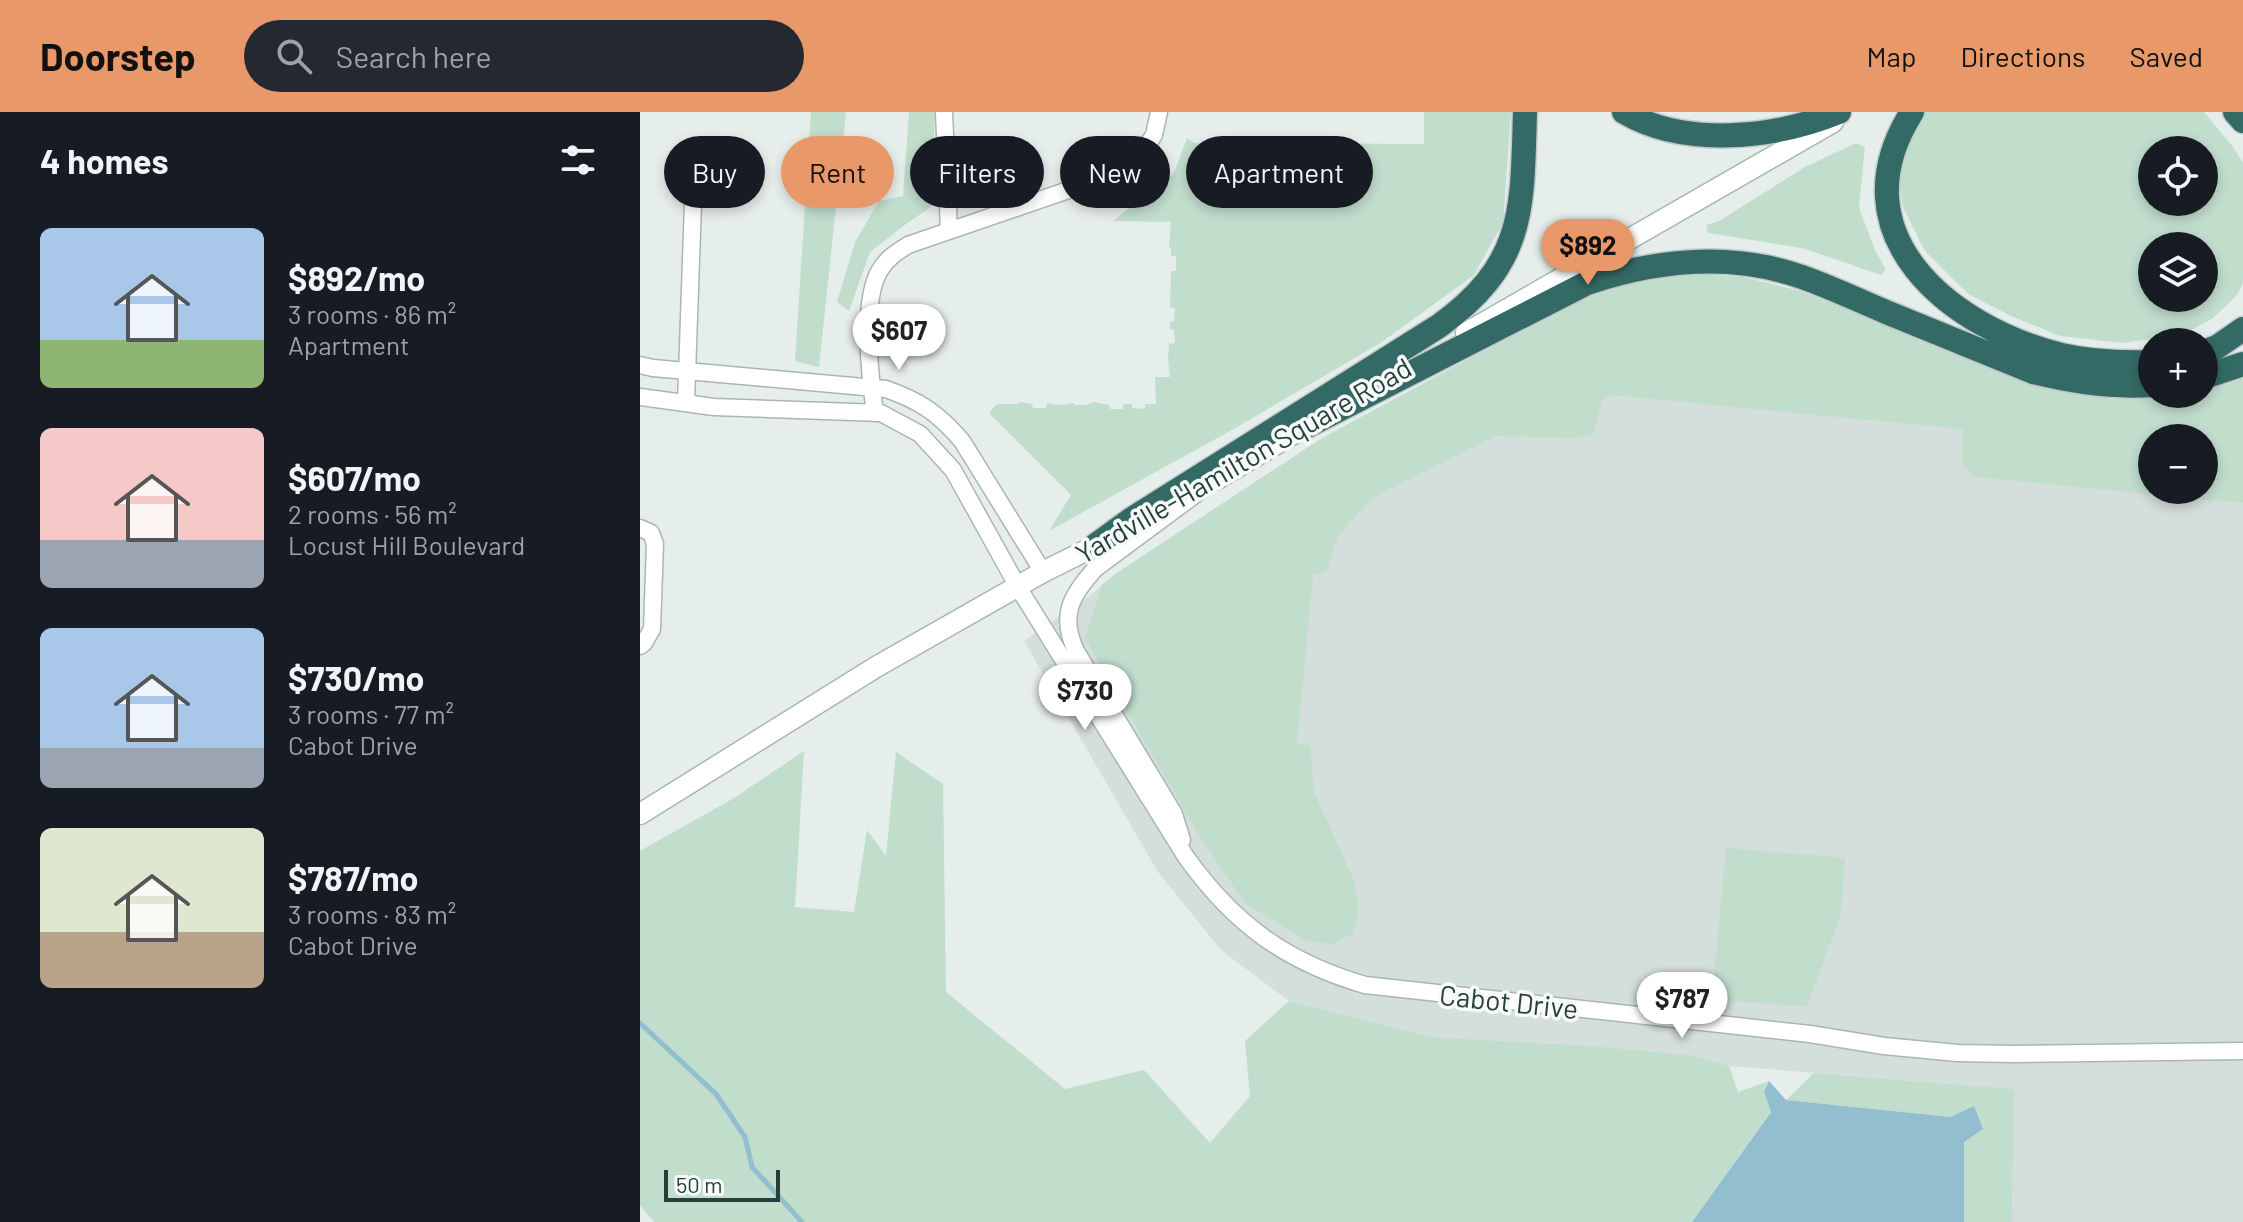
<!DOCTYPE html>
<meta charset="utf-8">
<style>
body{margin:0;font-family:Barlow,sans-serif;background:#242831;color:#f1f3f6;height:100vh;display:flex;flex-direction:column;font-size:30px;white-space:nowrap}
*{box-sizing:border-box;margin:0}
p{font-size:26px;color:#9ea1a6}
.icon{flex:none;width:44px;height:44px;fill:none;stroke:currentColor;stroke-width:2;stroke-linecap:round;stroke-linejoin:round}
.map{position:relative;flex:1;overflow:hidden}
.side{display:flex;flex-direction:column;background:#171b24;width:640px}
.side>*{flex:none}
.guide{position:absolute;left:24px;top:24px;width:760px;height:72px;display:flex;gap:16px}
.controls{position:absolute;left:1498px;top:24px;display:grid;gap:16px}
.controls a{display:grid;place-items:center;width:80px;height:80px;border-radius:50%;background:#171b24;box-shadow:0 4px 12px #0003;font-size:40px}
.scale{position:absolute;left:24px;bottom:20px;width:116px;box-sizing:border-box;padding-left:8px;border:4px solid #263f3c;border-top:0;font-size:22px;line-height:28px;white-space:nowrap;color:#263f3c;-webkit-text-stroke:6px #f7faf9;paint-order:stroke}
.price{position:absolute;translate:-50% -68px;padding:0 18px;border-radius:28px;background:#fff;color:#222;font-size:26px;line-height:52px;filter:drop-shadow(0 2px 4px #0008)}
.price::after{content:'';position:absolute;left:50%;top:48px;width:24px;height:18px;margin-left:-12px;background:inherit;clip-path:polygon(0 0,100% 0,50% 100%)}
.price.active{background:#e99869;color:#111}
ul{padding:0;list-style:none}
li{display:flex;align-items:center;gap:24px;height:200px;padding:0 40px}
li span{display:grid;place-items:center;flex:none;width:224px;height:160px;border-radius:12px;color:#555}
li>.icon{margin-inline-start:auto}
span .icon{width:96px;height:96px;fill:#fffc;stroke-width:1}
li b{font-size:34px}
h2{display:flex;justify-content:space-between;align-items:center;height:96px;padding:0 40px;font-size:34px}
.chip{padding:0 28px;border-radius:36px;background:#171b24;box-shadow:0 4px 12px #0003;font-size:28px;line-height:72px}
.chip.active{background:#e99869;color:#111}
header{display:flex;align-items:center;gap:48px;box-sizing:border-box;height:112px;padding:0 40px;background:#e99869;color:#111}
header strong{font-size:38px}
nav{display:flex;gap:44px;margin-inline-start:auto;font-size:28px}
.search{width:560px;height:72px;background:#242831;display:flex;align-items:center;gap:20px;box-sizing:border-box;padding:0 28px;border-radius:44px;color:#9ea1a6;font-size:30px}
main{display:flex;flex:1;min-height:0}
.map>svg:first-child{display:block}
.built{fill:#d4dedb}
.green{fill:#c1ddcc;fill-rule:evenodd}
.water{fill:#92becf}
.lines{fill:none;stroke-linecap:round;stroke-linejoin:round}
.stream{stroke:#92becf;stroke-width:5}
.minor-casing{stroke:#a9b6b3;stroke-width:19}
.tertiary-casing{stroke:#a9b6b3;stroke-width:23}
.motorway-casing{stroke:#c2c9c8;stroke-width:27}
.minor{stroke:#fff;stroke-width:16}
.tertiary{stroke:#fff;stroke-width:20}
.motorway{stroke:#336a65;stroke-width:24}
.labels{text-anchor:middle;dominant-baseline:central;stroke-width:7;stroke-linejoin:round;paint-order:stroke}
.street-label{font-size:28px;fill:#263f3c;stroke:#f7faf9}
</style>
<header>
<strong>Doorstep</strong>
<div class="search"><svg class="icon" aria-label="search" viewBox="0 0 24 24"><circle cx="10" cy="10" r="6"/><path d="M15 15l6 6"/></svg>Search here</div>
<nav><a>Map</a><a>Directions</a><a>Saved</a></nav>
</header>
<main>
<section class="side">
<h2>4 homes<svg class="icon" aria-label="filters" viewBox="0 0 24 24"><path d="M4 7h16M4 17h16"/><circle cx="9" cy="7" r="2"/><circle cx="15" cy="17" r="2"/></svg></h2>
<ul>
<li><span style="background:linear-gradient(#a9c7e8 70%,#8fb573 0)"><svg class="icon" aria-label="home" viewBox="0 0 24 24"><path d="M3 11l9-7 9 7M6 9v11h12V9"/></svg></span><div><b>$892/mo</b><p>3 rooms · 86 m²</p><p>Apartment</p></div></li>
<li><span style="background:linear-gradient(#f6c9c9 70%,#9aa5b1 0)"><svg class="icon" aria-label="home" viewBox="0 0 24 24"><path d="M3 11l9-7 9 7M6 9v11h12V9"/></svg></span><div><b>$607/mo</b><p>2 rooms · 56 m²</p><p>Locust Hill Boulevard</p></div></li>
<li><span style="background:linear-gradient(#a9c7e8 75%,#9aa5b1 0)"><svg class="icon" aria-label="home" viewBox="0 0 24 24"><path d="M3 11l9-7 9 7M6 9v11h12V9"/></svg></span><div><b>$730/mo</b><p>3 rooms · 77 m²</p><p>Cabot Drive</p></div></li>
<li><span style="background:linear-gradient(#dfe7d0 65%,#b9a48a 0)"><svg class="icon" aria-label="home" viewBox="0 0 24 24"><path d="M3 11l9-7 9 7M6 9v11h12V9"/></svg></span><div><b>$787/mo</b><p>3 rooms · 83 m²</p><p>Cabot Drive</p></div></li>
</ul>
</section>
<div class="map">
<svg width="1603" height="1110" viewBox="0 0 1603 1110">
<rect width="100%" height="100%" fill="#e6eeeb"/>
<path class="built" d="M1028,211L1512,378H1564L1603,321V1110H1372L1374,977L1089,954L1050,943L953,934L791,925L649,889L581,838L518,760L384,529L452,482L475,462Z"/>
<path class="green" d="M171,0H206L179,255L155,249Z
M269,0H295L291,95L266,112L230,140L209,199L197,190L215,130L239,89L263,84Z
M784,0H871L863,111L834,163L742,230L599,314L409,419L431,383L349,301L357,292H378L379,290L392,292L393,296H406L407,291L420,293L434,291L435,293H446L454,290L469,293L470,297H483V292H492V296L505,297V292H516L515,265H530L528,247L529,232L535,231L534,218L530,217V210L534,209L535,196H530L531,159H536V144H531V136L529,135L531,110L473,109L534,61L547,26L555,31L784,32Z
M1282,0H1564L1593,35L1603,51V171L1597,183L1572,207L1544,222L1482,231L1420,224L1371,204L1328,182L1285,139L1263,95L1258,67L1265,29ZM1512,38H1564V90H1512ZM1512,134H1564V186H1512Z
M1216,31L1225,35L1219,96L1235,138L1246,158L1241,163L1162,136L1068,121L1066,113L1079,109L1165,55Z
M1017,160L1103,165L1160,179L1413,276L1472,287L1564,282V277L1603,266V391L1335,365L1322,353L1323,317L970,283L962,288L953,323L932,326L856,324L732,386L698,424L686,460L673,463L657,631L670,634L674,680L715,771L719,802L712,822L692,832L667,829L605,791L559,723L445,526L462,473L475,462L682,326L951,181ZM1512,326H1564V378H1512Z
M164,639L155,795L214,800L227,718L246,744L256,640L303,672L306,880L425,977L504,958L570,1031L610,984L605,929L649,889L791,925L953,934L1050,943L1089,954L1098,980L1129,969L1124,980L1131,999L1052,1110H14L0,1093V739L94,686Z
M1086,736L1205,746L1201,802L1167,894L1072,888Z
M1174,961L1374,977L1372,1110H1324V1029L1311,1005L1146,988Z"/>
<path class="water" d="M1129,969L1146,988L1311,1005L1334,994L1343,1017L1324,1030V1110H1052L1131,1000L1124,980Z"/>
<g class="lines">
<path class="stream" d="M0,911L76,982L105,1025L112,1055L162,1110"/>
<defs>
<path id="minor" d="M304,0L309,119
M0,253L13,256L246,277C280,289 298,301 322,329L403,460
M0,285L74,295L241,301L280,322L313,358L378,475L546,745C594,812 646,850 725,873L1170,922L1244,934L1317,941L1373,942L1603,939
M46,291L54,63
M235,301C230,264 221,189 240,158C247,146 257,140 268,133L475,62L498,47L514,23L519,0
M0,416L11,421L15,432L12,517L4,531L0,534
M542,728L534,702L437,541C419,505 430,484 456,456L575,368"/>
<path id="tertiary" d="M826,221L1193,10
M577,367L677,308
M0,702L236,555L403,460L469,427"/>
<path id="motorway" d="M984,0C1045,36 1136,26 1199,0
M1272,0C1195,122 1309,215 1421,243C1451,250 1482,251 1512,250
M1595,0L1603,9
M1564,240L1577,235L1603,217
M1564,265L1603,252
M665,315L947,171C1016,148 1091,140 1162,165C1190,175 1218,188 1246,200C1295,220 1344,240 1393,260C1433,270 1471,276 1512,273
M456,433L492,407L799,214C886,151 882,98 885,0"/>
</defs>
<use href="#minor" class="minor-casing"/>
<use href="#tertiary" class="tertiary-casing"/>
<use href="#motorway" class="motorway-casing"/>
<use href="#minor" class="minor"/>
<use href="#tertiary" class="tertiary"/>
<use href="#motorway" class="motorway"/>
</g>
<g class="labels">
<g class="street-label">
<text transform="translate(603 348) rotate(-30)">Yardville-Hamilton Square Road</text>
<text transform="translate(869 889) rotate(6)">Cabot Drive</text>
</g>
</g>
</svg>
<div class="controls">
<a><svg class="icon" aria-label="locate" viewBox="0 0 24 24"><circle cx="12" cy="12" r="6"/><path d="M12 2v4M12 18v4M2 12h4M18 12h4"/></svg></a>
<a><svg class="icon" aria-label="layers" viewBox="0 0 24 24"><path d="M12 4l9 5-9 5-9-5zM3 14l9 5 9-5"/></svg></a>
<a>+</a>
<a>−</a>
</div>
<div class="scale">50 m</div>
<b class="price active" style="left:948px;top:175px">$892</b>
<b class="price" style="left:259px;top:260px">$607</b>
<b class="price" style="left:445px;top:620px">$730</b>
<b class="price" style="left:1042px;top:928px">$787</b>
<div class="guide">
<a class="chip">Buy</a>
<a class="chip active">Rent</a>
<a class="chip">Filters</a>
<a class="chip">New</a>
<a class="chip">Apartment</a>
</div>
</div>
</main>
